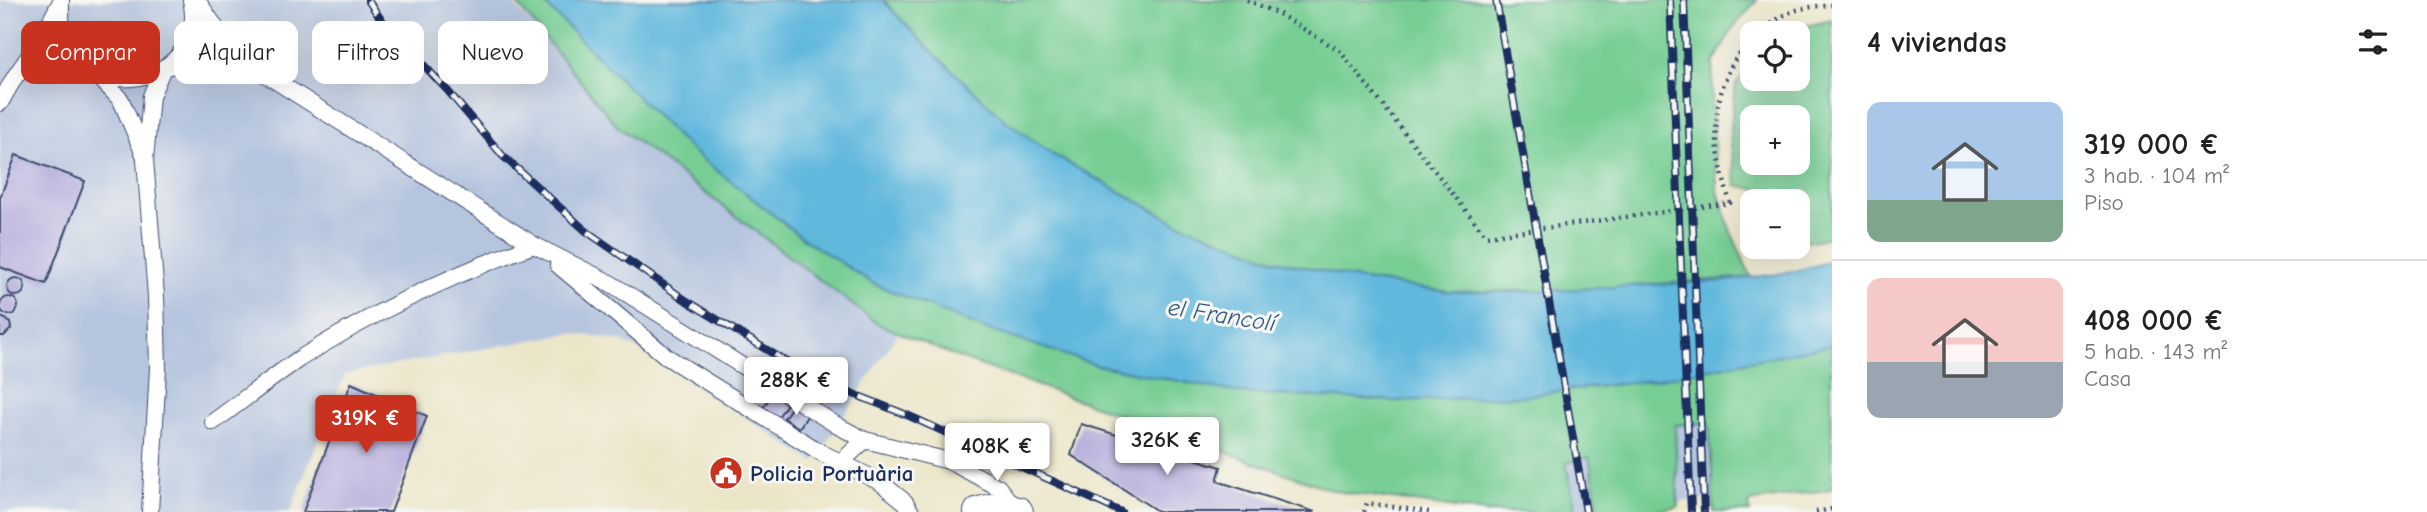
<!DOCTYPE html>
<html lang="es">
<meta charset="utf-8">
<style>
body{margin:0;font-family:"Comic Neue",sans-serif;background:#f2f2f2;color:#222;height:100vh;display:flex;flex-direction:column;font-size:26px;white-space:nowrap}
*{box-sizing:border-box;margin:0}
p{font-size:23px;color:#767676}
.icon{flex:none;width:38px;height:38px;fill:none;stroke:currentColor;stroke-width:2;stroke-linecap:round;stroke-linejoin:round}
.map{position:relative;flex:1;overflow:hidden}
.drawer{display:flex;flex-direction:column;background:#fff;width:595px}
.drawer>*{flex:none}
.banner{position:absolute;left:21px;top:21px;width:665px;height:63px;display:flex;gap:14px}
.tools{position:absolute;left:1740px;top:21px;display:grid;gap:14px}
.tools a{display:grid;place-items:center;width:70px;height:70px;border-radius:14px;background:#fff;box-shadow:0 7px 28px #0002;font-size:35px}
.price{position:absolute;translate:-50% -60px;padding:0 16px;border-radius:7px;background:#fff;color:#222;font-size:23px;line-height:46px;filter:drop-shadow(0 2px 4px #0008)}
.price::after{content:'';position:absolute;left:50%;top:42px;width:21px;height:16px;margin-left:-10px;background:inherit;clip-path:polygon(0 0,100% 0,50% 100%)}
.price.selected{background:#c8321e;color:#fff}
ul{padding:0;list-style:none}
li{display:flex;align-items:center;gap:21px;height:175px;padding:0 35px}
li+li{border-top:2px solid #e0e0e0}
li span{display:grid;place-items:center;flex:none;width:196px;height:140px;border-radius:14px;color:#555}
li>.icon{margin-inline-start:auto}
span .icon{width:84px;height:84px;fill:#fffc;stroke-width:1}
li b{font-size:30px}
h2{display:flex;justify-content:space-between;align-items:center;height:84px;padding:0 35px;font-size:30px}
.chip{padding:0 24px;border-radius:14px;background:#fff;box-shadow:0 7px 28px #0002;font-size:24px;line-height:63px}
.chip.selected{background:#c8321e;color:#fff}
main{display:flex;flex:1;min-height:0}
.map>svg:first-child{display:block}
.industrial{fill:#b6c5de}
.green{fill:#77ce94;stroke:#497e79;stroke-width:2;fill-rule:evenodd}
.water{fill:#60b8dd;stroke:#3e749e;stroke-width:2}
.building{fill:#b0a8da}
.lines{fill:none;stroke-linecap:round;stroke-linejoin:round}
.service-casing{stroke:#3a4a6e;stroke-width:18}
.minor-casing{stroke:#3a4a6e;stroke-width:32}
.path{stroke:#3a4a6e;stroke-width:4.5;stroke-dasharray:2 5;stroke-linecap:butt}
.service{stroke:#fff;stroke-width:16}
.minor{stroke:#fff;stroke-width:30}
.rail-casing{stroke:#1b2f5e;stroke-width:8}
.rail{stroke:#f6f6f2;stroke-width:5;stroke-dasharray:16;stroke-linecap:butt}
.labels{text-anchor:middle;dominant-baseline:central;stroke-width:6;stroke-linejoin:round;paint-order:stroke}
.poi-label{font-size:23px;font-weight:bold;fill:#1b2f5e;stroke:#f6f6f2;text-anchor:start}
.water-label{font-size:24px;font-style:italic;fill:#305884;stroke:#f6f6f2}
</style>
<main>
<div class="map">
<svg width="1832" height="512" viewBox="0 0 1832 512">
<rect width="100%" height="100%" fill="#f6f6f2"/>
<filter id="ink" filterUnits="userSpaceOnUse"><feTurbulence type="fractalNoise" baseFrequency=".0143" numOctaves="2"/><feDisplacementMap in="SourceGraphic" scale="14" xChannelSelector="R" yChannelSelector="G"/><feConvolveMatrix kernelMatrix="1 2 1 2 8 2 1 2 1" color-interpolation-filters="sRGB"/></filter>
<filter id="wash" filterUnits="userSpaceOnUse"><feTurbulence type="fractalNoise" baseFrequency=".00686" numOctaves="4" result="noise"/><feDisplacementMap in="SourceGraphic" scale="28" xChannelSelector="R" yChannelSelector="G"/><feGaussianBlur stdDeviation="1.57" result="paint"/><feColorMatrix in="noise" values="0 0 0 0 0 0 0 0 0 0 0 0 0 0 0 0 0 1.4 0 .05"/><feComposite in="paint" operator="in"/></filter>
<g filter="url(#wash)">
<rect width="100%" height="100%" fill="#ece6c9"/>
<path class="industrial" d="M0,0H510L582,80L903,325L814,462L644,352L621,341L571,333L345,374L290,512H0Z
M1710,423L1713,499L1678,502L1675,425Z
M1590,457L1599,512H1576L1566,462Z"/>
<path class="green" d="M514,0H541L691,150L804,239L874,284L983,328L1097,365L1240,393L1394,401L1520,396L1652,380L1831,345L1832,489L1749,502L1750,512H1714L1709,423L1675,425L1678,507L1640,512H1599L1589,457L1566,463L1576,512H1486L1335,491L957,357L878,324L617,126Z
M883,0H1757L1733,28L1713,64L1712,103L1717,188L1731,232L1751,277L1578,290L1448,292L1363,280L1275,260L1175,222L1055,156L1005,121L927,47Z
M1832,20V237L1811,241L1797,239V201H1781L1778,194L1736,185L1730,134L1736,84L1752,65V79H1797V33H1789L1797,28ZM1752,117H1797V163H1752Z"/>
<path class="water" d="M541,0H883L927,47L1005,120L1055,156L1175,222L1275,260L1363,280L1448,292H1519L1725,281L1791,272L1832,261V345L1652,380L1520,396L1394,401L1240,393L1096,365L983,328L874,284L804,239L691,150Z"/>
<g id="blocks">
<path class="building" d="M16,155L85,181L46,284L0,267V198Z
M7 287a9 9 0 1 1 18 0a9 9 0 1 1-18 0Z
M0 306a9 9 0 1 1 18 0a9 9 0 1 1-18 0Z
M0,317L6,319L10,323L11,329L4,336H0Z
M351,383L427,416L391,512H303Z
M772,394L787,404L778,417L763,408Z
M793,405L808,415L799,428L784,418Z
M1081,424L1221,467L1217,481L1315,512H1159L1071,455Z"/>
</g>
</g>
<g filter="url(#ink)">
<use href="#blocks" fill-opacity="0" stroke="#3a4a6e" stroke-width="2"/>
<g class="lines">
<defs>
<path id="service" d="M197,0L220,34L257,69L534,245C453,274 372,313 299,359C270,379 242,401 213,422
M61,1L42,37L16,75L36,63L52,60L92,70L121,100L145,157
M61,6C57,114 212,92 191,0
M0,103L16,75
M534,245L610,283L838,426L865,440L949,461L998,487L1016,510
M558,265L667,357L820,452L880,482L905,502L911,512
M841,462L865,440
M150,512L158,368L156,296L145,160L151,96L163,68C205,55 213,57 255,68"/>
<path id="minor" d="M979,512L995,508L1018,512"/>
</defs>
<use href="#service" class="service-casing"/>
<use href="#minor" class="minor-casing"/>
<path class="path" d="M1247,0L1279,14L1340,51L1486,236L1730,203C1716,153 1707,112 1733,63C1737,55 1746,49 1752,43
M1761,33C1784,10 1801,7 1832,5
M1364,512L1367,503L1429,512
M1816,512L1832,509"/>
<use href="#service" class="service"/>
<use href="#minor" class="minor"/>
<defs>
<path id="rail" d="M368,0L380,18L447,90L503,156L586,231L687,301L813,378L907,415L1121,512
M1496,0L1586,512
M1670,0L1691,512
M1684,0L1704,512"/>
</defs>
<use href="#rail" class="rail-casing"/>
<use href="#rail" class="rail"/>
</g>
</g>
<defs>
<symbol id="civic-disc" viewBox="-11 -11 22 22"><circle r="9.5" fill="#c8321e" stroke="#f6f6f2"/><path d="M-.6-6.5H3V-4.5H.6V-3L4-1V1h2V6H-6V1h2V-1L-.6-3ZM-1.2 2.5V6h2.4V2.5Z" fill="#fff"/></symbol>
</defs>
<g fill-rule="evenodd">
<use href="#civic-disc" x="707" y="454" width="38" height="38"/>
</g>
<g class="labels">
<g class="poi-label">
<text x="750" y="473">Policia Portuària</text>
</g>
<g class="water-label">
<text transform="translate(1222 315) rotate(9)">el Francolí</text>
</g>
</g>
</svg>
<div class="tools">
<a><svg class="icon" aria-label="locate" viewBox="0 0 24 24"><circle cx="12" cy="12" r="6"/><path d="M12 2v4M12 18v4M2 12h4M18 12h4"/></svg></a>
<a>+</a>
<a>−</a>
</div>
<b class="price" style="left:796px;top:417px">288K €</b>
<b class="price selected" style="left:366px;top:455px">319K €</b>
<b class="price" style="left:1167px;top:477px">326K €</b>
<b class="price" style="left:997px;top:483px">408K €</b>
<div class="banner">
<a class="chip selected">Comprar</a>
<a class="chip">Alquilar</a>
<a class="chip">Filtros</a>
<a class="chip">Nuevo</a>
</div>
</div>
<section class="drawer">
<h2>4 viviendas<svg class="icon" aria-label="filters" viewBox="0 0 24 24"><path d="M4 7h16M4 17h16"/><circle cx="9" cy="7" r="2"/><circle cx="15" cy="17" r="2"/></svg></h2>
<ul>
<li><span style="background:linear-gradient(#a9c7e8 70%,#7fa58c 0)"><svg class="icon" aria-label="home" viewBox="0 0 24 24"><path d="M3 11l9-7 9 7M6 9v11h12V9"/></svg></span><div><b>319 000 €</b><p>3 hab. · 104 m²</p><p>Piso</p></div></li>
<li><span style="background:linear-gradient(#f6c9c9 60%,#9aa5b1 0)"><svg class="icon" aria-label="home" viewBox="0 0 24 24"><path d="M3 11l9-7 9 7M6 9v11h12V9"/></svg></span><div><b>408 000 €</b><p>5 hab. · 143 m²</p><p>Casa</p></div></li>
</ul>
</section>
</main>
